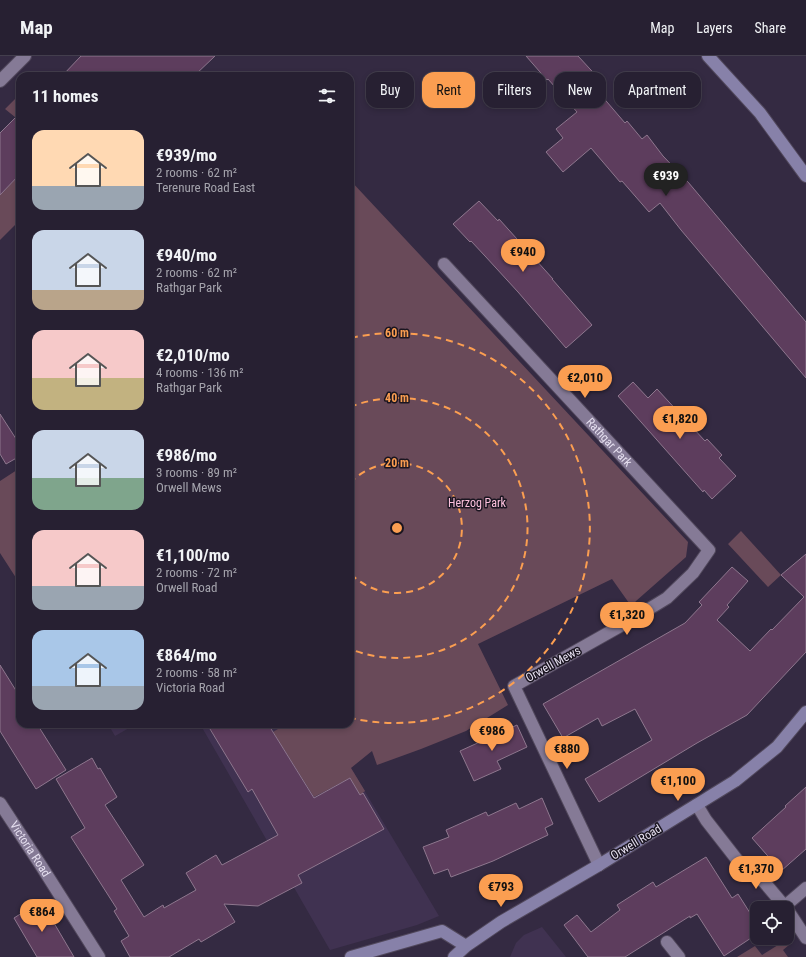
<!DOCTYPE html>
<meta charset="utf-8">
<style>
body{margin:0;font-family:"Roboto Condensed",sans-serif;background:#332d3e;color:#f1f3f6;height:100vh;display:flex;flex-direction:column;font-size:15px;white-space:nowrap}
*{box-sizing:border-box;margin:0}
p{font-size:13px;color:#a4a3ac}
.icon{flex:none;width:22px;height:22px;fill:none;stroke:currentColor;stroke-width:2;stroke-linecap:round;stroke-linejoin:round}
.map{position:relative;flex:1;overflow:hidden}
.details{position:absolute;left:16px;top:16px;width:338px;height:656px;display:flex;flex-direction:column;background:#272032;border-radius:12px;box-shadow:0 2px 6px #0003,0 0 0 1px #433e4d}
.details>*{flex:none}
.banner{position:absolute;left:366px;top:16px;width:380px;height:36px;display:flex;gap:8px}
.controls{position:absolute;left:750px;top:845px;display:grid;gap:8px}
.controls a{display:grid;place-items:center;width:44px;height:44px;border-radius:8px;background:#272032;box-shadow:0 2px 6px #0003,0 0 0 1px #433e4d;font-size:20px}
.price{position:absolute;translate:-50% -34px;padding:0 9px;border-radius:14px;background:#fb9e51;color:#111;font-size:13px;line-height:26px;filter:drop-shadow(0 1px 2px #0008)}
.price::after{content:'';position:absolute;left:50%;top:24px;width:12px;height:9px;margin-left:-6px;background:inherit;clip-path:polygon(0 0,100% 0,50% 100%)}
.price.selected{background:#222;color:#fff}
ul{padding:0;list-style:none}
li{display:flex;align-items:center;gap:12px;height:100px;padding:0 16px}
li span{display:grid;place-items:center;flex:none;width:112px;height:80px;border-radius:12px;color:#555}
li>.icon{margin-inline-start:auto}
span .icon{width:48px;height:48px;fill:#fffc;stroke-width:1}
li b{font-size:17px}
h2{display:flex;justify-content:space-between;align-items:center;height:48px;padding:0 16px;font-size:17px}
.chip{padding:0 14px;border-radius:12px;background:#272032;box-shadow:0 2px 6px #0003,0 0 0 1px #433e4d;font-size:14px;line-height:36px}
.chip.selected{background:#fb9e51;color:#111}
header{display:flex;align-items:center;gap:24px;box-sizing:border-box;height:56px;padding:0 20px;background:#272032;border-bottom:1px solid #433e4d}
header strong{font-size:19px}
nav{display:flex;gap:22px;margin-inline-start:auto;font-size:14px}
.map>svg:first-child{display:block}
.built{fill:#403251}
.green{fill:#694a59}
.building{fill:#5d3d5d;stroke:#8e778e}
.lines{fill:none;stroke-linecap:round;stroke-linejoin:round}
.street-casing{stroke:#51485c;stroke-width:14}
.secondary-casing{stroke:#51485c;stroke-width:14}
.street{stroke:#857a96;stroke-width:12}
.secondary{stroke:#8781a9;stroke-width:12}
.ring{fill:none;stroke:#fb9e51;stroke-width:2;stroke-dasharray:7 5}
.labels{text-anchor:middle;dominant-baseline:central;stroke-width:3;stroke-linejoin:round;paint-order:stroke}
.street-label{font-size:12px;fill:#e6e0f0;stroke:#1a1520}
.park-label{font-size:12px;fill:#fcc0dc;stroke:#1a1520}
.centre{fill:#fb9e51;stroke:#1a1520;stroke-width:2}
.ring-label{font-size:12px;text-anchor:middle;font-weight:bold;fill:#fb9e51;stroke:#1a1520;stroke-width:3;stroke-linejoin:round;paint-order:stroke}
</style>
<header>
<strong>Map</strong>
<nav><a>Map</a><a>Layers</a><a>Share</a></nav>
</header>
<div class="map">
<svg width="806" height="901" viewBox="0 0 806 901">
<rect width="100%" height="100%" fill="#342a42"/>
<path class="built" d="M108,668H136L115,680Z
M200,668H321L351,712L439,860L417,869L330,894Z
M542,871L566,901H510L516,887L524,879Z"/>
<path class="green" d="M20,38V65L5,53Z
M20,118V164L0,184V139Z
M350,124L688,486L686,501L636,545L627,558L629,547L612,523L478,588L508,649L466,675L421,693L377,709L372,695L351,712L365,735L360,739L350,722L314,741L273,676L278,673L275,668H350Z
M20,412V528L0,497V425Z
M741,475L781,519L768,531L728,488Z
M786,884L789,889L783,894L788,901H737L755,890L762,899Z"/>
<path class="building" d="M81,0H215L194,20H62Z
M526,0H578L602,26L595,32L625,67L627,65L642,83L647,79L663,100L688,126L806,266V322L681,174L660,147L649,156L622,125L620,126L591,92L563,116L546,96L563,82L556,73L577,56L548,23L547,24Z
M20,57V118L0,139V77Z
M479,145L498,165L499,163L553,223H552L592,269L566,292L518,236L485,200L471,185L470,186L453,168Z
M633,326L648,342L657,333L705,385L707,383L722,399L719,402L736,420L712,443L704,434L703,436L618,340Z
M0,358L20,389V400L6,408L0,398Z
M806,498V596L747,659L697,687L599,746L585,723L652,684L635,653L602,670L598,662L563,682L543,648L685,567L702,549L699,546L732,511L748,525L727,549L729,551L717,564L750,595L771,573L772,574L804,541L781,519Z
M0,609L20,641V668H37L66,714L36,733L0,675Z
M207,668H268L314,742L350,722L360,739L363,737L384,773L298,819L302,827L258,850L224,848L235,866L201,886L199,883L169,901H130L121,885L129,880L114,855L117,853L71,781L85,772L56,723L92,702L98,713L100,712L117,741L105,749L144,809L121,824L144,861L163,849L164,852L196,834L186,817L216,799L222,809L278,779L252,733L248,736Z
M517,669L527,691L497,705L501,713L474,725L460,695Z
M806,731V793L781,815L752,782L786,751L785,750Z
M542,742L553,768L545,772L548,779L493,805L451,821L448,813L434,818L423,791L449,781L446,774L486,756L488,760L516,747L519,753Z
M706,801L732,842L738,838L757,868V878L724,900L697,858L690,862V860L625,901H588L564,869L577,859L591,876L620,854L617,849L653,826L656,831Z
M41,845L74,901H37L14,862Z"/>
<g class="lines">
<defs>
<g id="street">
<path d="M0,25L25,0"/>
<path id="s1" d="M444,208L709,494L693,517L667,542L631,564L514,630L599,809"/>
<path id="s2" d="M0,747L40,808L99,901"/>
<path d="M697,749L706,764L738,805L764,826L786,852"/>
<path d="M785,850L806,832"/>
<path d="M787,853L806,882"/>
<path d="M667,886L679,901"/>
</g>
<path id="secondary" d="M708,0L760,57L806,120
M351,901L442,875L466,890
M454,901L466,890L501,866L599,809L735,725L777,691L806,656"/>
</defs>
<use href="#street" class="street-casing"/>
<use href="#secondary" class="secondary-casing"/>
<use href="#street" class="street"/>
<use href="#secondary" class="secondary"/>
</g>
<g class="ring">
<path d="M350 427A65 65 0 1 1 350 517"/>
<path d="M350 351A130 130 0 1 1 350 593"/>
<path d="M351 282A195 195 0 1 1 351 662"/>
</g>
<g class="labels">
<g class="street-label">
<text stroke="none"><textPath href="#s1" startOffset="243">Rathgar Park</textPath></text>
<text transform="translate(553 608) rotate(-29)">Orwell Mews</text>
<text transform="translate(636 786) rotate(-31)">Orwell Road</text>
<text stroke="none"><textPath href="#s2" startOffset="55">Victoria Road</textPath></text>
</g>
<g class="park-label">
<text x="477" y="447">Herzog Park</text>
</g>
</g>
<circle cx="397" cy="472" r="6" class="centre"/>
<g class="ring-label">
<text x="397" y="281">60 m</text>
<text x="397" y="346">40 m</text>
<text x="397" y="411">20 m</text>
</g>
</svg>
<div class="controls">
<a><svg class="icon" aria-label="locate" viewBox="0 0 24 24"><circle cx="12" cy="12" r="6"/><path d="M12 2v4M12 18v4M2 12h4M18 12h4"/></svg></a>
</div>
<b class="price selected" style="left:666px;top:141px">€939</b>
<b class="price" style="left:523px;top:217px">€940</b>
<b class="price" style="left:585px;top:343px">€2,010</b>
<b class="price" style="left:680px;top:384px">€1,820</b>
<b class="price" style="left:627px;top:580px">€1,320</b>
<b class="price" style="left:492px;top:696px">€986</b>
<b class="price" style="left:567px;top:714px">€880</b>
<b class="price" style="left:678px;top:746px">€1,100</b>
<b class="price" style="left:756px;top:834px">€1,370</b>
<b class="price" style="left:501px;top:852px">€793</b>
<b class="price" style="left:42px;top:877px">€864</b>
<div class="banner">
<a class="chip">Buy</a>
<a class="chip selected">Rent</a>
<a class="chip">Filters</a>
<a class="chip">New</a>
<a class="chip">Apartment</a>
</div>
<section class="details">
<h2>11 homes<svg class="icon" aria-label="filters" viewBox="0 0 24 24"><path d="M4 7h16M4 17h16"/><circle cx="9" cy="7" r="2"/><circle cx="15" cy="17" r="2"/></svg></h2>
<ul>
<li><span style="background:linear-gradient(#ffd9b3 70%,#9aa5b1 0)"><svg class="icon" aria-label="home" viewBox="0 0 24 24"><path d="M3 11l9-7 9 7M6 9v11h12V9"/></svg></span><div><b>€939/mo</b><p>2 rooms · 62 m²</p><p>Terenure Road East</p></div></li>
<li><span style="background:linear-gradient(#c9d6e8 75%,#b9a48a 0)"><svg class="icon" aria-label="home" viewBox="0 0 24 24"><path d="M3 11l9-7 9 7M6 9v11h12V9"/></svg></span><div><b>€940/mo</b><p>2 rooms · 62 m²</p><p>Rathgar Park</p></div></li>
<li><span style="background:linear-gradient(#f6c9c9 60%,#c2b280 0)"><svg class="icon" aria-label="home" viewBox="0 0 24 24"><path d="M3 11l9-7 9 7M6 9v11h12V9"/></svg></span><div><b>€2,010/mo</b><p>4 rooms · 136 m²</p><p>Rathgar Park</p></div></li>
<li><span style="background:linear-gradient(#c9d6e8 60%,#7fa58c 0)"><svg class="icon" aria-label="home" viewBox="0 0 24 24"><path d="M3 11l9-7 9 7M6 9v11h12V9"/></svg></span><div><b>€986/mo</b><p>3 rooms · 89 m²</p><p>Orwell Mews</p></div></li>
<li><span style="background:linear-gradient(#f6c9c9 70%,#9aa5b1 0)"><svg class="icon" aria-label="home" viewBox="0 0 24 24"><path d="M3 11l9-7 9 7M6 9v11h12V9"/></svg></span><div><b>€1,100/mo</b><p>2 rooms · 72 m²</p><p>Orwell Road</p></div></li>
<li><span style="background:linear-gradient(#a9c7e8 70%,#9aa5b1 0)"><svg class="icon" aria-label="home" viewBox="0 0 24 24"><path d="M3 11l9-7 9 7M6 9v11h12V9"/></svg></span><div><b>€864/mo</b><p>2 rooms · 58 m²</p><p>Victoria Road</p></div></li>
</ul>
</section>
</div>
